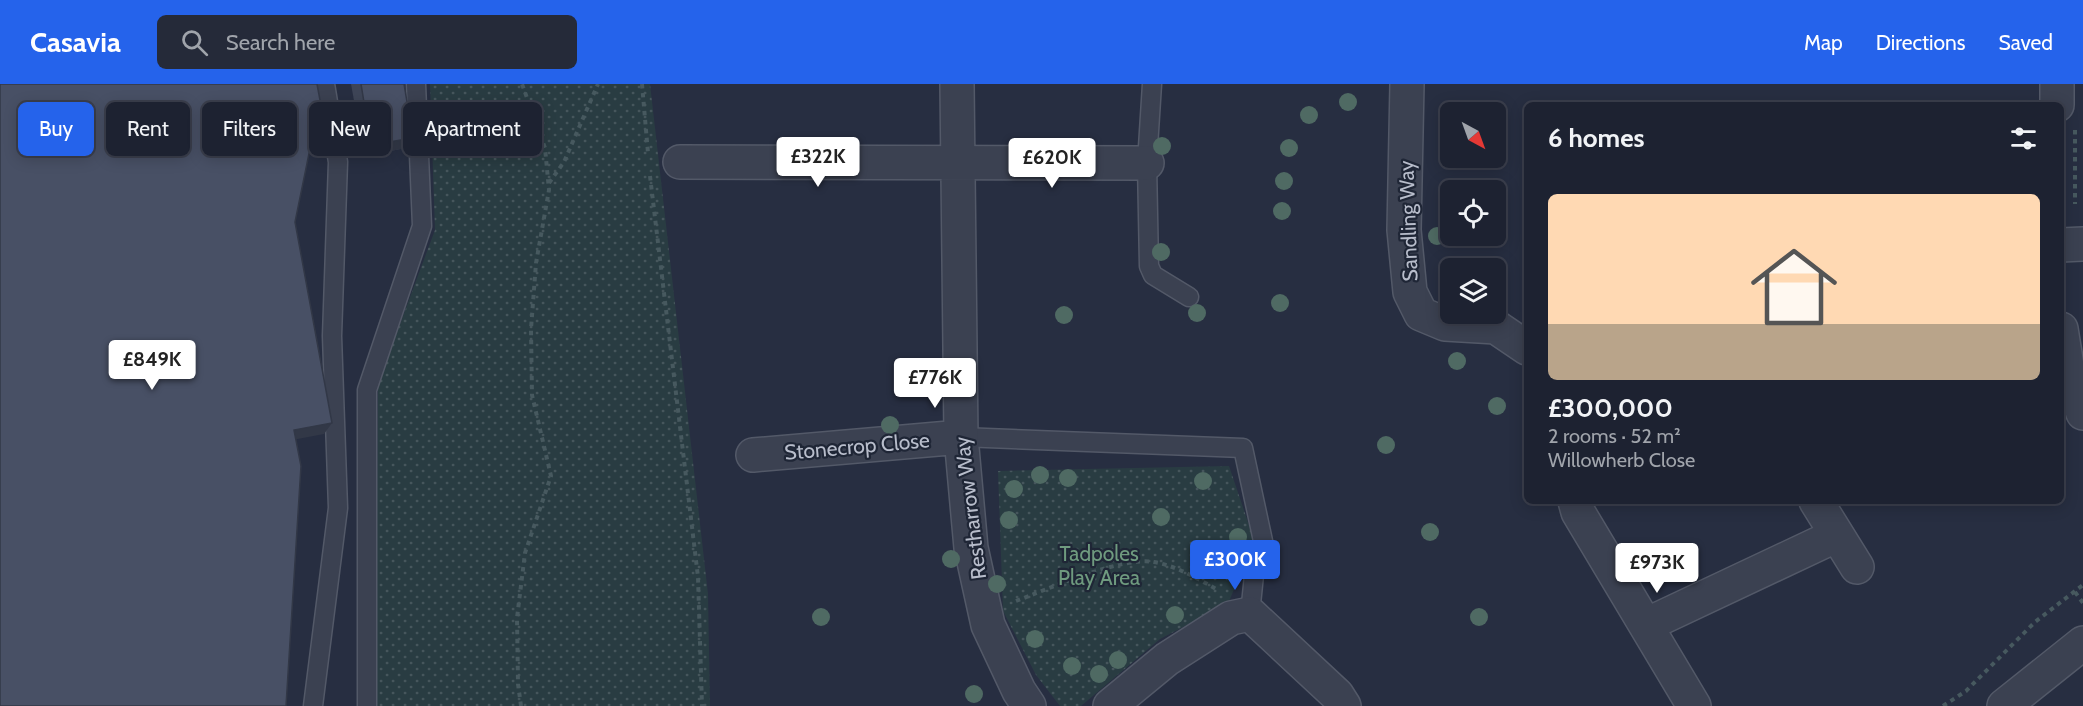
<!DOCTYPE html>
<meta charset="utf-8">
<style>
body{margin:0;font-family:Cabin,sans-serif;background:#252a39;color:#f1f3f6;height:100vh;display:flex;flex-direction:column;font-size:22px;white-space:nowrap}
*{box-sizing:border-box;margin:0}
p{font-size:20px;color:#a0a4ab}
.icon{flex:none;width:33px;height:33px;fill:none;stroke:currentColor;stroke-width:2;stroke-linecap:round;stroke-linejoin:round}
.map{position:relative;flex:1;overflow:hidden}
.details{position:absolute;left:1524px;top:18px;width:540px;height:402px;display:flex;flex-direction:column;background:#1d2231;border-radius:9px;box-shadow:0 3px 15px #0003,0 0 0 2px #3b3f4d}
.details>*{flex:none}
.top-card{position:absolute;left:18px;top:18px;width:570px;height:54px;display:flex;gap:12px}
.needle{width:39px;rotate:139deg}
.tools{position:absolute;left:1440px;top:18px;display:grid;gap:12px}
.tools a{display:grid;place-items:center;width:66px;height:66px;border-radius:9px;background:#1d2231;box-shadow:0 3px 15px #0003,0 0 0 2px #3b3f4d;font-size:30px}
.price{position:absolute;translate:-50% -51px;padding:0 14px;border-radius:6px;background:#fff;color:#222;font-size:20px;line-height:39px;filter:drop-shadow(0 2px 3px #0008)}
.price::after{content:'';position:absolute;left:50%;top:36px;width:18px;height:14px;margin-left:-9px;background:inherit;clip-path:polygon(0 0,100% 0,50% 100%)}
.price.on{background:#2563eb;color:#fff}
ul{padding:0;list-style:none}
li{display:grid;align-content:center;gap:12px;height:318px;padding:0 24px}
li span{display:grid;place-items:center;height:186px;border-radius:9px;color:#555}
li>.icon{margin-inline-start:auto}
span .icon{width:108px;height:108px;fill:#fffc;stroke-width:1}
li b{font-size:26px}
h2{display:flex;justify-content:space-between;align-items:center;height:72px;padding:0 24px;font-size:26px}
.pill{padding:0 21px;border-radius:9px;background:#1d2231;box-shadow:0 3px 15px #0003,0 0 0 2px #3b3f4d;font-size:21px;line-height:54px}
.pill.on{background:#2563eb;color:#fff}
header{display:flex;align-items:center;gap:36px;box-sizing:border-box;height:84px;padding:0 30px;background:#2563eb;color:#fff}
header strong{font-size:28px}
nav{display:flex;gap:33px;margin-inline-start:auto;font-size:21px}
.search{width:420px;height:54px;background:#252a39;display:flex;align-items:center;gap:15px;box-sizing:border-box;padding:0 21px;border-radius:9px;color:#a0a4ab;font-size:22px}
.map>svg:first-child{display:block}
.park{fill:url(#park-dots)}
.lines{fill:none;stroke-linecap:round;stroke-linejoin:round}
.service-casing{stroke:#535968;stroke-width:21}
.minor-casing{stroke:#535968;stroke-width:36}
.path{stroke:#47595f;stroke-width:4;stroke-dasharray:4.5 4.5;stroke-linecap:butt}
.service{stroke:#3b4151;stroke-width:18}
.minor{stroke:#3b4151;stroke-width:33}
.tree{fill:#4f6a63}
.wall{fill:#3e4557}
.shaded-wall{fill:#323847}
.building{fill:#485065;stroke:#323847;stroke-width:1.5}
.labels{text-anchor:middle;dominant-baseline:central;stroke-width:4.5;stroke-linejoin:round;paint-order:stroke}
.street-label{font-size:21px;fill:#b8bdcb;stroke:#1f2636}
.park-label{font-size:21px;fill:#6f9b7f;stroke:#1f2636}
</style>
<header>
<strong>Casavia</strong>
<div class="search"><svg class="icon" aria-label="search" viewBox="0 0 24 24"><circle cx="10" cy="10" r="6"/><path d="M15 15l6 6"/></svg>Search here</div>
<nav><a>Map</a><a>Directions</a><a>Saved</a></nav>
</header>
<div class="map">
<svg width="2083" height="622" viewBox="0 0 2083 622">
<defs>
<pattern id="park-dots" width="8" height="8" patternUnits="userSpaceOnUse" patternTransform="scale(1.5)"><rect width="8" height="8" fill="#293c42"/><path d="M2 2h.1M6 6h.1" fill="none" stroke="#46565c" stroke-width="1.8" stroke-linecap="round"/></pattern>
</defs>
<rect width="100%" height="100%" fill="#272e41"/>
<path class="park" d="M430,0H650L708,510L710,622H375L378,299L435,146Z
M1229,382L1254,456L1228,520L1160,555L1081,622H1060L1036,591L1003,527L998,387Z"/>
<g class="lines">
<defs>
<path id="service" d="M1152,0L1147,79L1149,182L1153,191L1189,213
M961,353L1243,364L1263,457L1254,491L1250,530
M313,622L338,424L332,252L338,78L325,0
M367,622V306L422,142L416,0"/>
<path id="minor" d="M957,0L961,353L971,464L988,541L1019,607L1029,622
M1407,0L1404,146L1410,208L1421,230L1445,240L1496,243L1527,264
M2057,0V21
M680,78L1147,79
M2061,161L2083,160
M2061,245L2068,288L2083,329
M753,371L961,353
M1575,417L1578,428L1694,622
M1816,417L1857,483
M1646,541L1837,451
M1110,622L1167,575L1231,534L1250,530L1337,611L1344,622
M2004,622L2083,559"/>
</defs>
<use href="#service" class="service-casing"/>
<use href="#minor" class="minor-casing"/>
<path class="path" d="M642,0L648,69
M2075,46V120
M650,92L698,493L702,622
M549,99L564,78L598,0
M2075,508L2083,519
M1016,517C1048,505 1122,472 1154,478C1177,482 1198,495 1218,506
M521,622L518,600L517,534L525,469L551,392L532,311L531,245L536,179L549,106L545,64L522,0
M1943,622L1966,607L2035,538L2083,501"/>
<use href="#service" class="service"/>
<use href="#minor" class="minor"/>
</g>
<g class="tree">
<circle cx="1348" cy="18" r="9"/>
<circle cx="1309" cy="31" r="9"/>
<circle cx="1162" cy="62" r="9"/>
<circle cx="1289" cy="64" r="9"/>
<circle cx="1284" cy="97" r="9"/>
<circle cx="1282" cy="127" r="9"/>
<circle cx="1437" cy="152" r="9"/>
<circle cx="1161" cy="168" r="9"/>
<circle cx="1280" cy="219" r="9"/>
<circle cx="1197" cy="229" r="9"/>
<circle cx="1064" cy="231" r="9"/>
<circle cx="1457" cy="277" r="9"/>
<circle cx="1497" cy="322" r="9"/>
<circle cx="890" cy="341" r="9"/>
<circle cx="1386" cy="361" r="9"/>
<circle cx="1040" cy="391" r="9"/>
<circle cx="1068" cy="394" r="9"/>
<circle cx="1203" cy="397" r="9"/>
<circle cx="1014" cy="405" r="9"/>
<circle cx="1161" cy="433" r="9"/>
<circle cx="1009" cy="436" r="9"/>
<circle cx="1430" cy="448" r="9"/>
<circle cx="1238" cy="453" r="9"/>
<circle cx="951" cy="475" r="9"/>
<circle cx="997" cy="500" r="9"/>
<circle cx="1175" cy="531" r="9"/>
<circle cx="821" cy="533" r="9"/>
<circle cx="1479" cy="533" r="9"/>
<circle cx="1035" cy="555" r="9"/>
<circle cx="1118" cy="576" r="9"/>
<circle cx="1072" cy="582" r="9"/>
<circle cx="1099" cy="590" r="9"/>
<circle cx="974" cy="610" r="9"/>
</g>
<path class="wall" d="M351,0H404L406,64L364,72Z"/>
<path class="shaded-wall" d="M413,54L406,64L364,72L371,61Z
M332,339L324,350L287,357L294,346Z"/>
<path class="building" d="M0,0H317L320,16L295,138L332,339L294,346L301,382L286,622H0Z
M361,0H404L413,54L371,61Z"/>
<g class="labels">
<g class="street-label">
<text transform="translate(1408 137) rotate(-92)">Sandling Way</text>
<text transform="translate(857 362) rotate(-5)">Stonecrop Close</text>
<text transform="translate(970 424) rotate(-97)">Restharrow Way</text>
</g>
<g class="park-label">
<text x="1099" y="469">Tadpoles<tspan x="1099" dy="24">Play Area</tspan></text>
</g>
</g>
</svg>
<div class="tools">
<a><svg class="needle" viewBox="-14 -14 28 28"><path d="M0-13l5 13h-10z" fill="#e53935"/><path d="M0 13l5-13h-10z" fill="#a0a4ab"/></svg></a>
<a><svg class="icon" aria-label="locate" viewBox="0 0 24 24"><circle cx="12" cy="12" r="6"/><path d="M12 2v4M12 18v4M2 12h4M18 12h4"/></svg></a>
<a><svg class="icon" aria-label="layers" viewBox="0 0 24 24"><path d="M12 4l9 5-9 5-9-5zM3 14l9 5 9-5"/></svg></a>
</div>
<b class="price" style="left:818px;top:104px">£322K</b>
<b class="price" style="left:1052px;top:105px">£620K</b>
<b class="price" style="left:152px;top:307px">£849K</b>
<b class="price" style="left:935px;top:325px">£776K</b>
<b class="price on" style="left:1235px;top:507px">£300K</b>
<b class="price" style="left:1657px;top:510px">£973K</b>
<div class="top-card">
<a class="pill on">Buy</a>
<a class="pill">Rent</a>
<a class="pill">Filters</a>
<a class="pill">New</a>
<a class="pill">Apartment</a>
</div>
<section class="details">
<h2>6 homes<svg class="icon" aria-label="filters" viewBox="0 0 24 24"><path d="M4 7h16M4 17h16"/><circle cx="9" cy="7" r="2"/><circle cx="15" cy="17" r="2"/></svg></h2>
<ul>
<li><span style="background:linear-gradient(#ffd9b3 70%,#b9a48a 0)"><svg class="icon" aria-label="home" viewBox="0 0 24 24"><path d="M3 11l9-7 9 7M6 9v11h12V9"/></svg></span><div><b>£300,000</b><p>2 rooms · 52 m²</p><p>Willowherb Close</p></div></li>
</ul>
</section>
</div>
